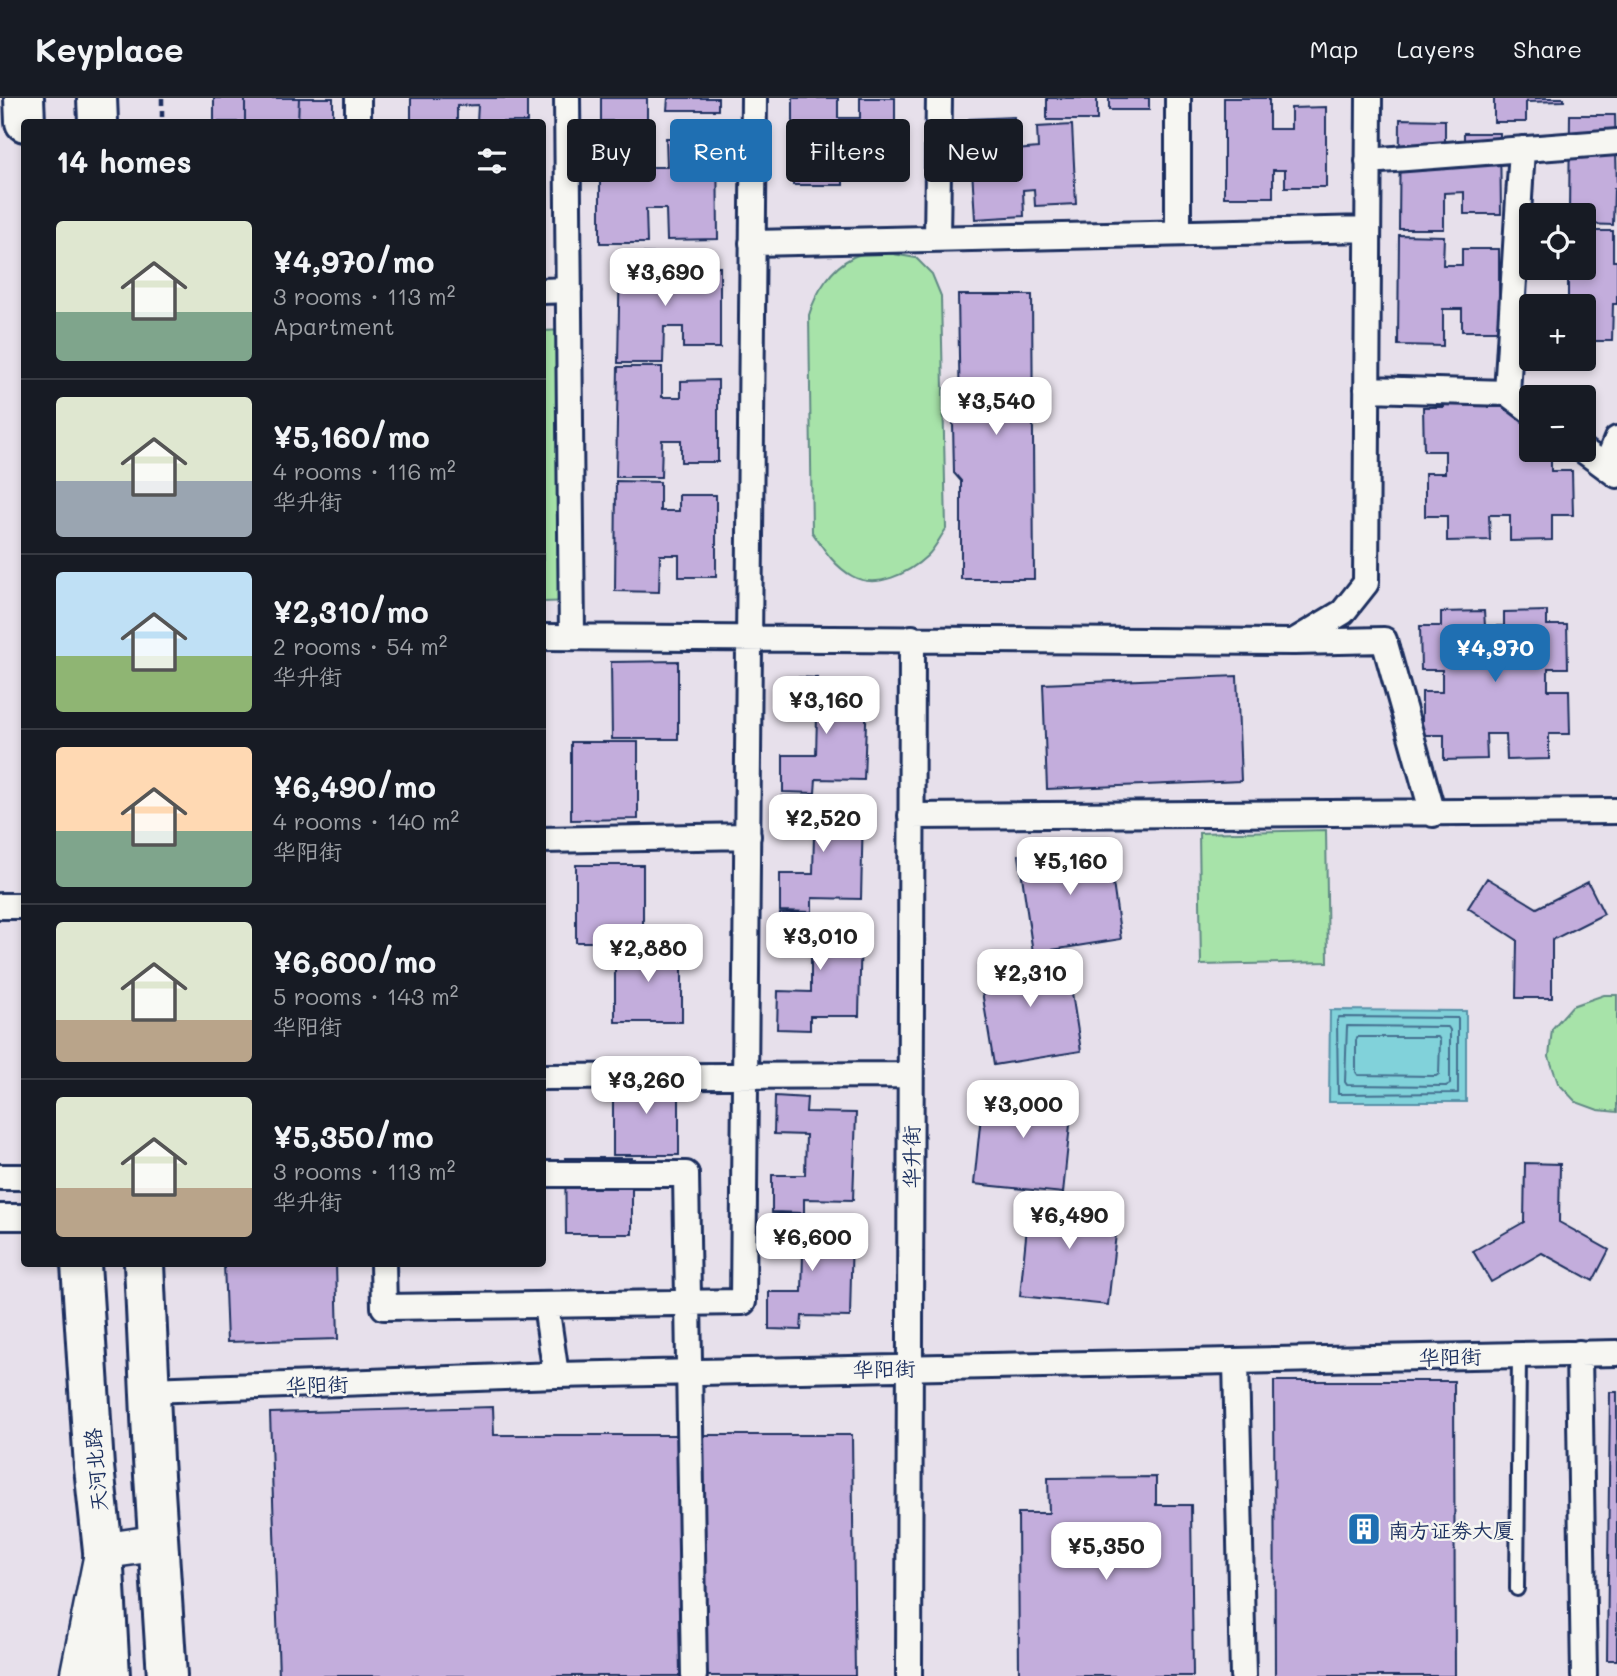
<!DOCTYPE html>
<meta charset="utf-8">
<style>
body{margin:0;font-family:Mali,"LXGW WenKai TC",sans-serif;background:#242831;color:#f1f3f6;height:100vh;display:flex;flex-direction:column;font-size:26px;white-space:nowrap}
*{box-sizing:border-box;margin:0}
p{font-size:23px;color:#9ea1a6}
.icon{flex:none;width:38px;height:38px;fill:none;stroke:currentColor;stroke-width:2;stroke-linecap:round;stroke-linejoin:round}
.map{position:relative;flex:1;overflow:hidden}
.panel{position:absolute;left:21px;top:21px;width:525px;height:1148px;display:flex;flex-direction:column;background:#171b24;border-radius:7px;box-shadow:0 4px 10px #0003}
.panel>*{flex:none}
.guide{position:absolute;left:567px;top:21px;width:665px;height:63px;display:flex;gap:14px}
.buttons{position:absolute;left:1519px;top:105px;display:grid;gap:14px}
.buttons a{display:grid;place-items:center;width:77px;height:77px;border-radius:7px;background:#171b24;box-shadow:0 4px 10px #0003;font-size:35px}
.price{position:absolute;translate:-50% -60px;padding:0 16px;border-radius:14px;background:#fff;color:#222;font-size:23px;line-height:46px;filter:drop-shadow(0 2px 4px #0008)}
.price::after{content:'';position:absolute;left:50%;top:42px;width:21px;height:16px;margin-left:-10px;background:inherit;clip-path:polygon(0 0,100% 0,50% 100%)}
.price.on{background:#1f6fb2;color:#fff}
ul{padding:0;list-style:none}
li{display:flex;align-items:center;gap:21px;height:175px;padding:0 35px}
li+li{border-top:2px solid #363941}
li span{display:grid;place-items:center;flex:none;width:196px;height:140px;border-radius:7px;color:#555}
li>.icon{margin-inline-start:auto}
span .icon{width:84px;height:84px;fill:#fffc;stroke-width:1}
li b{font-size:30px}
h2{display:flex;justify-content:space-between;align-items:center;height:84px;padding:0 35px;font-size:30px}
.pill{padding:0 24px;border-radius:7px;background:#171b24;box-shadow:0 4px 10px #0003;font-size:24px;line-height:63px}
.pill.on{background:#1f6fb2;color:#fff}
header{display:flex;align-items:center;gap:42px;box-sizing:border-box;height:98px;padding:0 35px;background:#171b24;border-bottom:2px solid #363941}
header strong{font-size:33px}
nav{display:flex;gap:38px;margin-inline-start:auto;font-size:24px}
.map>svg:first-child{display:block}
.green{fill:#a7e3a9;stroke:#618984;stroke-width:2}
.water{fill:#81d2da;stroke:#5891a8;stroke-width:2}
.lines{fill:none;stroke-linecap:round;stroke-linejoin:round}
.shore{stroke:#447090;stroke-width:2}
.building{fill:#c3addc;stroke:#1b2f5e;stroke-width:2}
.lane-casing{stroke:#1b2f5e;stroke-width:18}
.street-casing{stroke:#1b2f5e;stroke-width:30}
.secondary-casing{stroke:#1b2f5e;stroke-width:40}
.primary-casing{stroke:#1b2f5e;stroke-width:44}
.path{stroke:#1b2f5e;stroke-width:4.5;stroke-dasharray:7 5;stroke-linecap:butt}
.lane{stroke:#f6f6f2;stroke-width:12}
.street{stroke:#f6f6f2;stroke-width:24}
.secondary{stroke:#f6f6f2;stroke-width:35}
.primary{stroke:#f6f6f2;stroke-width:38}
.labels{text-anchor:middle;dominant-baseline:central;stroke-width:5;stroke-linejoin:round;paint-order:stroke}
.street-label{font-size:21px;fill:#1b2f5e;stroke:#f6f6f2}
.poi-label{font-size:21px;fill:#1b2f5e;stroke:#f6f6f2;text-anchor:start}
</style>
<header>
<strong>Keyplace</strong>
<nav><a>Map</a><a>Layers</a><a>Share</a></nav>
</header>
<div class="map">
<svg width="1617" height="1578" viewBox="0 0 1617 1578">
<rect width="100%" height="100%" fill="#e7e0eb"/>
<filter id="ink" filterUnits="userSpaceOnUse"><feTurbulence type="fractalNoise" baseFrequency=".0143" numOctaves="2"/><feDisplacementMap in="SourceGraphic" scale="14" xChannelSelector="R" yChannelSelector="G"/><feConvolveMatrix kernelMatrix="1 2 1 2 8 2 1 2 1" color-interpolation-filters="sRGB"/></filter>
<g filter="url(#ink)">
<path class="green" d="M882,154L916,160L932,176L941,198L946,431C940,439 935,451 927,458C909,475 876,492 852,478C834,468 823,450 812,434L809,217C816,194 831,170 853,159C861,155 873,155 882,154Z
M565,232L573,503L543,504L542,233Z
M1326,732L1328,864L1201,867L1199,735Z
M1604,897H1617V1014L1598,1012L1576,1004L1558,985L1549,959L1552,931L1572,908Z"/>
<path class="water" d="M1330,912L1466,913V1004H1329Z"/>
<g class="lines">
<path class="shore" d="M1339,919L1458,920V995L1338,996L1337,923Z
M1347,928L1448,929L1450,932V986L1446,988L1347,987L1345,984Z
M1358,939H1438L1440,942L1439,976L1436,978L1358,977L1356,974V942Z"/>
</g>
<path class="building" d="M214,0H333V24H214Z
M245,0H299L298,24H245Z
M411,0H527V24H477L478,7L457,8V24H411Z
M601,0H647V23H601Z
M668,0H718V12H667Z
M793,0H838V20H860V0H895V78H855L854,61H843V87H793Z
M1047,0H1097V22H1047Z
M1109,0H1149V12H1109Z
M1224,0H1269V31H1291V10L1326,9V89H1285V72H1273V99H1224Z
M1494,0H1564V3L1526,4V24H1494Z
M1570,17H1615L1617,90H1614L1613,127L1584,126V117H1569Z
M1014,19L1016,52L1038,50L1037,29L1072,27L1076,106L1035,108L1034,91L1023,92L1024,118L975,121L969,21Z
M1400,21L1445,22V51H1464V35H1500L1501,116H1464V94L1444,95V131H1399Z
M600,29H646L647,69H667L666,40H717L718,141L667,142L666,111H646L647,145H600Z
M1584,133H1613V163H1617V206H1613L1612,243H1584V208H1568V170H1584Z
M1399,137L1444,138L1443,167H1462V151H1499V233H1462V211H1443V248L1398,247Z
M620,155L664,156V185H683V169H720V250H683V229H664L663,265H618Z
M958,197H1032L1034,481H961V383L954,375L953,325L960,319Z
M618,269H662V299H681V283L718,282V364H681V342H662L661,379H616Z
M1488,294V309H1507V295L1550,294V299H1531V352H1551V373H1572L1573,417H1552V442L1510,443V417H1489L1490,442L1447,443V418H1425V375H1445V353H1424L1423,309H1444V295Z
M616,383L660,384V413H679V397H716V479H679V457H660L659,494L615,493Z
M1484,513L1485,528H1504V514L1547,513V527H1567L1568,570H1548V592H1569L1570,636H1549V661L1507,662L1506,636H1486L1487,661L1444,662V637H1422V594H1442V572H1421L1420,528H1441V514Z
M678,563V641H612L611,564Z
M1237,578L1241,683L1047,691L1043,586Z
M786,579L818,580V594L867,596L864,682L816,681L815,695L783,694V657H816L817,618L785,617Z
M571,644H638V721L571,722Z
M782,698L815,699L814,713L863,714L861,801L812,800V814L780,813V776H813L814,737L781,736Z
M1107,743L1121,841L1033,855L1019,757Z
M576,767H643V844H576Z
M1487,780L1537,810L1588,784L1604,816L1552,842V900H1516L1517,842L1468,810Z
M780,815L813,816L812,830L861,832L859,918H810V932L777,931L778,893L811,894V854L779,853Z
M615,847H682V924H615Z
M1066,856L1081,953L994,967L978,869Z
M679,979V1057H613V980Z
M984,988L1073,997L1063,1095L974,1086Z
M775,998L807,1000L806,1014L856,1015L853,1102L804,1101V1115L772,1114V1077H805L806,1037L774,1036Z
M565,1060H632V1136H566Z
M1525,1065L1560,1066L1559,1124L1609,1152L1593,1183L1542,1155L1491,1184L1473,1153L1524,1124Z
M1030,1099L1119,1109L1108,1207L1020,1198Z
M772,1116L804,1117V1131L852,1133L850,1219L802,1218L801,1232L769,1231V1194H802L803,1155L770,1154Z
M224,1166H336L338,1241L227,1244Z
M1274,1283H1454L1455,1578H1275Z
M1610,1294H1617V1562H1607Z
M493,1309L494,1337H852L855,1578H279L270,1315Z
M1156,1379V1407H1191L1193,1578H1019L1018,1415H1049L1048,1380Z"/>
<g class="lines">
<defs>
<path id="lane" d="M1517,1491L1519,1257"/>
<path id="street" d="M358,0V24
M567,0L572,539
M1368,63L1617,44
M1178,135V0
M937,140L939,0
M752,145L1368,131
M542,193L569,192
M1367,291L1507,295L1531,313
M1507,295L1522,51
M1583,352L1617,377
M1606,368L1617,341
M542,539L1293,544L1343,514L1366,485L1369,0
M1294,544L1384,542L1433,716
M911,718L1617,713
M542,742L748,738
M0,808H24
M542,979L910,977
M542,1076H686L694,1578
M0,1079H24
M0,1119H24
M383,1166L384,1209L743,1204L754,0
M546,1207L556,1277
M1579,1255L1584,1578
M1236,1263L1243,1578
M150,1292L556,1277L1617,1255
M909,1578L912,540"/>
<path id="secondary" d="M78,1578L103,1453L158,1445"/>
<path id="primary" d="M24,0L25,24
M97,0L98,24
M81,1166L94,1369L103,1453L110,1578
M144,1166L153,1362L167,1578"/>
</defs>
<use href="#lane" class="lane-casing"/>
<use href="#street" class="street-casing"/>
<use href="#secondary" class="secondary-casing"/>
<use href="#primary" class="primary-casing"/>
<path class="path" d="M162,0V24"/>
<use href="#lane" class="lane"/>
<use href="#street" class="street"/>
<use href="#secondary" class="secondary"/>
<use href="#primary" class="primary"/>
</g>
</g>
<defs>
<symbol id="building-square" viewBox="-11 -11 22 22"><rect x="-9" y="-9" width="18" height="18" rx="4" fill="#1f6fb2" stroke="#f6f6f2"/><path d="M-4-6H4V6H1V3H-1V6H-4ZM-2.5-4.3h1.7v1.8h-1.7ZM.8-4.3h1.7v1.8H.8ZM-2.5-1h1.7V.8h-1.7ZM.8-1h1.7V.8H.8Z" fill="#fff"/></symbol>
</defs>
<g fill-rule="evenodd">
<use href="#building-square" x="1345" y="1412" width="38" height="38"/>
</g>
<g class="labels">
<g class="street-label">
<text transform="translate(910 1059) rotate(-90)">华升街</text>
<text transform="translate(1450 1258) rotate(-1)">华阳街</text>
<text transform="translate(884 1270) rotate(-1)">华阳街</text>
<text transform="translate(317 1286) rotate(-2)">华阳街</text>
<text transform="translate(95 1372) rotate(-95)">天河北路</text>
</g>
<g class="poi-label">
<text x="1388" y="1431">南方证券大厦</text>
</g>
</g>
</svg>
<div class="buttons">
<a><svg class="icon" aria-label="locate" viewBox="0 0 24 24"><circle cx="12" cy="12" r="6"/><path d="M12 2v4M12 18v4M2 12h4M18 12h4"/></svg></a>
<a>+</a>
<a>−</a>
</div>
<b class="price" style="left:665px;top:210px">¥3,690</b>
<b class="price" style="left:996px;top:339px">¥3,540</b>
<b class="price on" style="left:1495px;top:586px">¥4,970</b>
<b class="price" style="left:826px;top:638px">¥3,160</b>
<b class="price" style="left:823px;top:756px">¥2,520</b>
<b class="price" style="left:1070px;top:799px">¥5,160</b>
<b class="price" style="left:820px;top:874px">¥3,010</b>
<b class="price" style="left:648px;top:886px">¥2,880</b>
<b class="price" style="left:1030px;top:911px">¥2,310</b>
<b class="price" style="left:646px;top:1018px">¥3,260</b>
<b class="price" style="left:1023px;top:1042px">¥3,000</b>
<b class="price" style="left:1069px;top:1153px">¥6,490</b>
<b class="price" style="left:812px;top:1175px">¥6,600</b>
<b class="price" style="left:1106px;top:1484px">¥5,350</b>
<div class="guide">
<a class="pill">Buy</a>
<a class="pill on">Rent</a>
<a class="pill">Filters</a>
<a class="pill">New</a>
</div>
<section class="panel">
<h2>14 homes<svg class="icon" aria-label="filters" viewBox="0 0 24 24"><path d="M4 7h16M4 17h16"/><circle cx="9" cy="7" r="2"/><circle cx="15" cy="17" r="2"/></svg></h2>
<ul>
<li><span style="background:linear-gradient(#dfe7d0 65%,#7fa58c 0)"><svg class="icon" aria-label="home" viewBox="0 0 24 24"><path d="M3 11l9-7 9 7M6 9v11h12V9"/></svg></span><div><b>¥4,970/mo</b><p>3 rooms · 113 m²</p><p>Apartment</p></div></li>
<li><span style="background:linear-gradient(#dfe7d0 60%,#9aa5b1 0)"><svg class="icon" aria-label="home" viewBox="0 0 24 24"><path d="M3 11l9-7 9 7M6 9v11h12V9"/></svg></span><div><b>¥5,160/mo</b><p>4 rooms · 116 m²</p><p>华升街</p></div></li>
<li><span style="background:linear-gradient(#bfe0f5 60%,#8fb573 0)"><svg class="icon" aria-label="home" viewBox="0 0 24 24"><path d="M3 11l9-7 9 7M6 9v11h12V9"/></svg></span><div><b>¥2,310/mo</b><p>2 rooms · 54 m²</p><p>华升街</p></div></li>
<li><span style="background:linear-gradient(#ffd9b3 60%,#7fa58c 0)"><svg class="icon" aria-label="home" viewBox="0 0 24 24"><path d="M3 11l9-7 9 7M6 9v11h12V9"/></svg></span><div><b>¥6,490/mo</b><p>4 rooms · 140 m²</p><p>华阳街</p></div></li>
<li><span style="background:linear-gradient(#dfe7d0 70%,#b9a48a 0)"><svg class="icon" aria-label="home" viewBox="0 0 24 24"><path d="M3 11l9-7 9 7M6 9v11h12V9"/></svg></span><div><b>¥6,600/mo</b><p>5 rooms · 143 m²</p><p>华阳街</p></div></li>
<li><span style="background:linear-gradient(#dfe7d0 65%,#b9a48a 0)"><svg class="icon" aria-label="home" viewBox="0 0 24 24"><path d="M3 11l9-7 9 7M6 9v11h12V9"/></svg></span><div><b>¥5,350/mo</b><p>3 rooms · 113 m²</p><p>华升街</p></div></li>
</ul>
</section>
</div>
